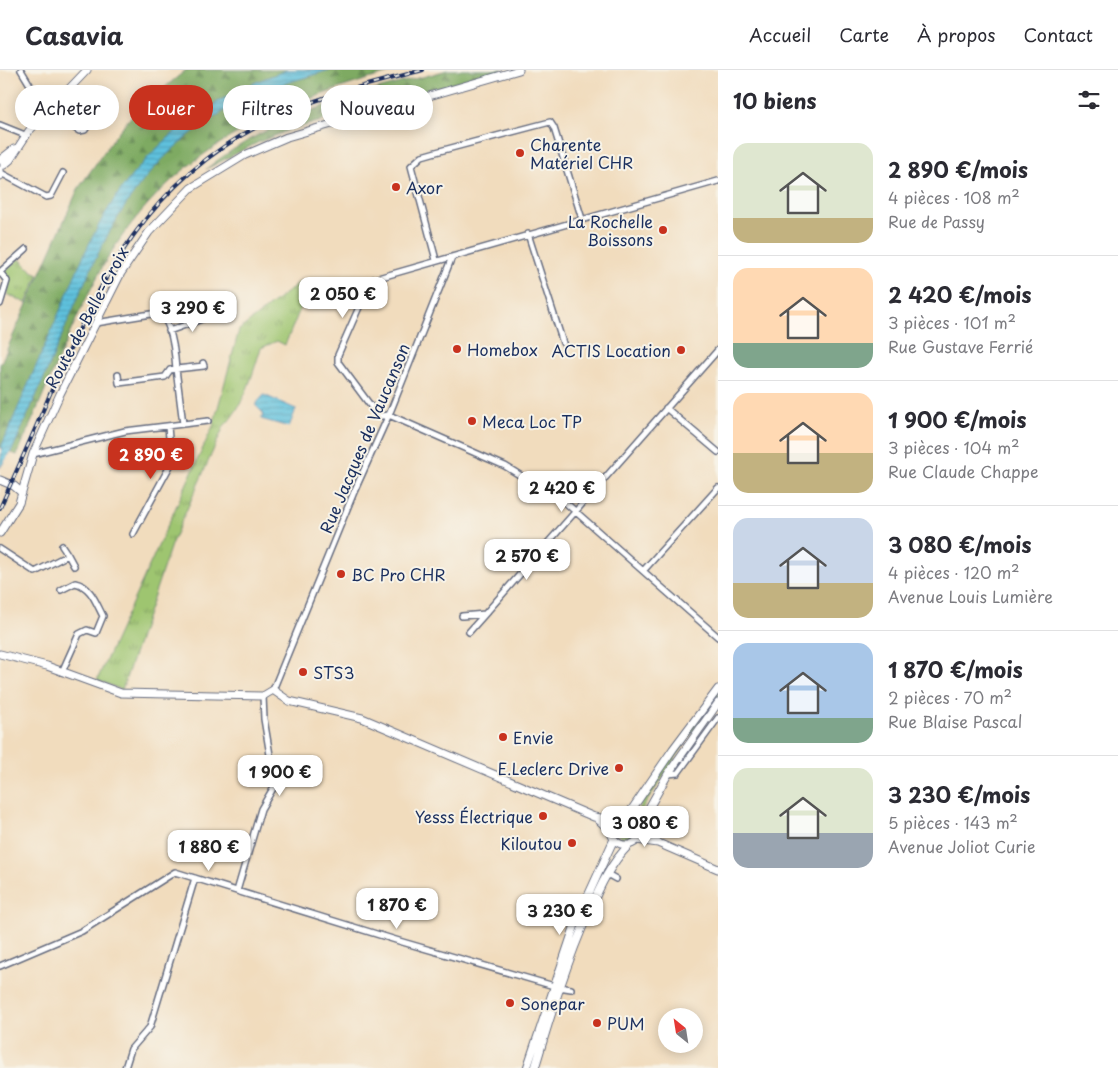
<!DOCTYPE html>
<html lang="fr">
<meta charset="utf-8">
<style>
body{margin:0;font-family:"Playpen Sans",sans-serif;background:#f2f2f3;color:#2b2b33;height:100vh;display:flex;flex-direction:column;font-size:19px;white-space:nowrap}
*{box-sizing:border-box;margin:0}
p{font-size:16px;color:#7c7c81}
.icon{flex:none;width:28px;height:28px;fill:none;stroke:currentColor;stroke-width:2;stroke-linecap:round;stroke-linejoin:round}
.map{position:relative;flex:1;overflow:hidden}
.sheet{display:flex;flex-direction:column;background:#fff;width:400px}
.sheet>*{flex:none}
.top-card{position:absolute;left:15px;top:15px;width:475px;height:45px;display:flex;gap:10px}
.needle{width:32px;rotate:330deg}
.controls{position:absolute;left:658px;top:938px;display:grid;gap:10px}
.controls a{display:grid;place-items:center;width:45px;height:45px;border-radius:50%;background:#fff;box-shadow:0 2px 12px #0003;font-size:25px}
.price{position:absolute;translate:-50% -42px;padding:0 11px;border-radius:10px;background:#fff;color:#222;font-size:16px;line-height:32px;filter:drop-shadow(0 1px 2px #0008)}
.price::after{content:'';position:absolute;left:50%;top:30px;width:15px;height:11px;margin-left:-8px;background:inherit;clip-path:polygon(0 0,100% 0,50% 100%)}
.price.on{background:#c8321e;color:#fff}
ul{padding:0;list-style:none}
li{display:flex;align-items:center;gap:15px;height:125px;padding:0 15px}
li+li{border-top:1px solid #e1e1e2}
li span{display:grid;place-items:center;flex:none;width:140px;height:100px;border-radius:15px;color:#555}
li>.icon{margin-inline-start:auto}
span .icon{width:60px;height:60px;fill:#fffc;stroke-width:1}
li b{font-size:21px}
h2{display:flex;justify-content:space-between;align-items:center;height:60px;padding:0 15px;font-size:21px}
.tag{padding:0 18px;border-radius:22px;background:#fff;box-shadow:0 2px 12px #0003;font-size:18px;line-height:45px}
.tag.on{background:#c8321e;color:#fff}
header{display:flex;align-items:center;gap:30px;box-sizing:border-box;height:70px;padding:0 25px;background:#fff;border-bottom:1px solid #e1e1e2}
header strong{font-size:24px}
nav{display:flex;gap:28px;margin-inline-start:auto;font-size:18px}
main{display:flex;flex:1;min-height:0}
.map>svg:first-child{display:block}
.grass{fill:url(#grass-tufts);stroke:#5c7a67}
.forest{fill:url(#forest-firs);stroke:#4c6c60}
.water{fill:url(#water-rules);stroke:#3d789e}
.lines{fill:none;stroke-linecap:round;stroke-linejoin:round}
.street-casing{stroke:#666c7f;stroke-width:8}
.secondary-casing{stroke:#666c7f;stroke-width:9}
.street{stroke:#fff;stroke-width:5}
.secondary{stroke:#fff;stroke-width:7}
.rail-casing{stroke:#1b2f5e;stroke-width:4}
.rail{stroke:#f7f3e8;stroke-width:2;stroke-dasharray:5.5;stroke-linecap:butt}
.poi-dot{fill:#c8321e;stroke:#f7f3e8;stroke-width:2}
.labels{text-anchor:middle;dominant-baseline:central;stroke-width:4;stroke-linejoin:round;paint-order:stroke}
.poi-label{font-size:16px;fill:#1b2f5e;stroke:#f7f3e8;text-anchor:start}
.street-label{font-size:16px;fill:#1b2f5e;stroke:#f7f3e8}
</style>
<header>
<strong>Casavia</strong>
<nav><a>Accueil</a><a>Carte</a><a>À propos</a><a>Contact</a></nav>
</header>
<main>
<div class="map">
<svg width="718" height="998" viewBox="0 0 718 998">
<defs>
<pattern id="grass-tufts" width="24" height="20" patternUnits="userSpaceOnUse" patternTransform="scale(1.25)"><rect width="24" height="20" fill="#9ec570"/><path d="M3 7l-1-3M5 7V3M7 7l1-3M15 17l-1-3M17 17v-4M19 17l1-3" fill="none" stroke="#80a05f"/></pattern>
<pattern id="forest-firs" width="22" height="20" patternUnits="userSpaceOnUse" patternTransform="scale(1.25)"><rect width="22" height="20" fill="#7eaa62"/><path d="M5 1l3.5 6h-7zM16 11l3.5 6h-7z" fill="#668b54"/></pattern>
<pattern id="water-rules" width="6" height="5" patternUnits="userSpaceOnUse" patternTransform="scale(1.25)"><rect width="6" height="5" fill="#5fc1dd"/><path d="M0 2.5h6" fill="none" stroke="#4e9db6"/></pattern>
</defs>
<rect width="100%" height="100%" fill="#f7f3e8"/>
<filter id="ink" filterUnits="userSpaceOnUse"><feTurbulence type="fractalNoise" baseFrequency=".02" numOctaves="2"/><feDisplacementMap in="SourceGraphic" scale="10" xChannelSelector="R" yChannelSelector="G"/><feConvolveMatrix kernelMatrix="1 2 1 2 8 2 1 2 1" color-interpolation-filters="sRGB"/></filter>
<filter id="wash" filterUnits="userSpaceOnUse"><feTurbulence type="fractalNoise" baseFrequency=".0096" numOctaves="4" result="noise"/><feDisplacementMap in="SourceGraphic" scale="20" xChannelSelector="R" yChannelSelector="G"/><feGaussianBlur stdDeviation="1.12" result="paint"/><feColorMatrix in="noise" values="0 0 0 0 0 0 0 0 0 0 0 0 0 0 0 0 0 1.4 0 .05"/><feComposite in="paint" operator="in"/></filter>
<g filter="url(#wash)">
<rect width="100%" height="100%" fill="#f1dcbd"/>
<path class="grass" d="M19,188L32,201L39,204L26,233L7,224L10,210L4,202Z
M301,211L311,213L285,275L277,271L261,278C252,305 245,335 224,356L171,475L122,620L97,610L213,356L239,260Z
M718,621V627L701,649L642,739H638L672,682Z
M617 760a9 9 0 1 1 18 0a9 9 0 1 1-18 0Z"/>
<path class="forest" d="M186,0H400C275,34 168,81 102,198C69,258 45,323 17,385L0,378V295L78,119L118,62L137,40Z
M448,0H503L289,60L259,72L206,99C276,43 363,23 448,0Z"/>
<path class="water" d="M288,0H329C301,9 270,16 244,30C140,84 107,158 64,260C48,300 30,339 13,378L0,398L2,375C20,333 38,292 56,250C72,214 86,175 107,141C147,74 214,24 288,0Z
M264,325L296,339L289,357L261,349L264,344L255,335Z"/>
</g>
<g filter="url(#ink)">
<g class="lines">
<defs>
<path id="street" d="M21,0L44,38L79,61L85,60L95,44L103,43L109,36L103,31H99L94,36L95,44
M0,55L25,65
M1,103L46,127L51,126L63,103
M528,164L563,273
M436,190L411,96L422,86L436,82L550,52L554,58L582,149
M0,202L7,211L0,234
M0,202L26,179
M96,253L157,243C172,248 175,285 176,299L170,300L165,307L119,313L118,305
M169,261L210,246
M666,338L718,382
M389,345L380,346L376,343L338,292V285L371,210L718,111
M389,345L505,396L567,434L718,567
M183,354L208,351
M33,384L125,361L183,354L176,299L204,296L203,293
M133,464L171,394L168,356
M62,476L68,485
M0,479L35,502L68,485L74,496
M643,501L718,418
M61,520L75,513C91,516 96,533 103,546L96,563L87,560L79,564L62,602
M462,546L485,544L718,280
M469,562L485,544
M273,620L354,422L391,340L452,187
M668,704L678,703L718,648
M607,804L616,809
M237,821L261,739L275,715L264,649L263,626
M0,896L82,861L175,802L399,871L554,916
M559,917L571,919
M125,998L131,979L150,957L195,808"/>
<path id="secondary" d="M0,90L14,79
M4,95L10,90L29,61L87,0
M0,106V100
M0,410L14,416L21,422
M0,463L19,433L33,384L60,324L121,203L149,162L191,118L245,85L287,67L519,0
M0,584L47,596L121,623L263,626L273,620L289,631L362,648L594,747L616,750
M628,745L673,679L718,619
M611 760a15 15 0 1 1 30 0a15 15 0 1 1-30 0Z
M595,747L612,762
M640,754L668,704L718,633
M641,759L658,773
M637,770L658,773L718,799
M527,998L576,852L614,769
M535,998C551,944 567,891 590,840C600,816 611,793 629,775"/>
</defs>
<use href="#street" class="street-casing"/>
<use href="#secondary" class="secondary-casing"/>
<use href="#street" class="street"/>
<use href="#secondary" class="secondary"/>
<defs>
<path id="rail" d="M0,438C17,400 34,362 50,324C102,206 147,111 268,51C317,26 371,14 423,0"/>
</defs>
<use href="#rail" class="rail-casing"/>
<use href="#rail" class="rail"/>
</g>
</g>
<g class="poi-dot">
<circle cx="520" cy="83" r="5"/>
<circle cx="396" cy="117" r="5"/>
<circle cx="663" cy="160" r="5"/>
<circle cx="457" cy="279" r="5"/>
<circle cx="681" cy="280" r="5"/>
<circle cx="472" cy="351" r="5"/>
<circle cx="341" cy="504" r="5"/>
<circle cx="303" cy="602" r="5"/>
<circle cx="503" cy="667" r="5"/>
<circle cx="619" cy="698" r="5"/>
<circle cx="543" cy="746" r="5"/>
<circle cx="572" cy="773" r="5"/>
<circle cx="510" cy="933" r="5"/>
<circle cx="597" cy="953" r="5"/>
</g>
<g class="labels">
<g class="poi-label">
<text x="530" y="74">Charente<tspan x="530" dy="18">Matériel CHR</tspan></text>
<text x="406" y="117">Axor</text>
<text x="653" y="151" text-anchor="end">La Rochelle<tspan x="653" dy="18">Boissons</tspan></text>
<text x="467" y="279">Homebox</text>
<text x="671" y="280" text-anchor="end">ACTIS Location</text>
<text x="482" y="351">Meca Loc TP</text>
<text x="351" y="504">BC Pro CHR</text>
<text x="313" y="602">STS3</text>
<text x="513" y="667">Envie</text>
<text x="609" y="698" text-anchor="end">E.Leclerc Drive</text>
<text x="533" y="746" text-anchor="end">Yesss Électrique</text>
<text x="562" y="773" text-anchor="end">Kiloutou</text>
<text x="520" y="933">Sonepar</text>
<text x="607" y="953">PUM</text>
</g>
<g class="street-label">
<text transform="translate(86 247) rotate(-62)">Route de Belle-Croix</text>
<text transform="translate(364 368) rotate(-67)">Rue Jacques de Vaucanson</text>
</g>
</g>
</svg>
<div class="controls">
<a><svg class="needle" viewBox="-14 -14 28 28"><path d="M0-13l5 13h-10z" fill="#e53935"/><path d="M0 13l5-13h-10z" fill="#7c7c81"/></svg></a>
</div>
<b class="price" style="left:343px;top:249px">2 050 €</b>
<b class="price" style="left:193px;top:263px">3 290 €</b>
<b class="price on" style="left:151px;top:410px">2 890 €</b>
<b class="price" style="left:562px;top:443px">2 420 €</b>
<b class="price" style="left:527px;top:511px">2 570 €</b>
<b class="price" style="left:280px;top:727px">1 900 €</b>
<b class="price" style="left:645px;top:778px">3 080 €</b>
<b class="price" style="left:209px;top:802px">1 880 €</b>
<b class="price" style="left:397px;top:860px">1 870 €</b>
<b class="price" style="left:560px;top:866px">3 230 €</b>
<div class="top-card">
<a class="tag">Acheter</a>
<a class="tag on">Louer</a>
<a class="tag">Filtres</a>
<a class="tag">Nouveau</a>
</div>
</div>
<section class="sheet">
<h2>10 biens<svg class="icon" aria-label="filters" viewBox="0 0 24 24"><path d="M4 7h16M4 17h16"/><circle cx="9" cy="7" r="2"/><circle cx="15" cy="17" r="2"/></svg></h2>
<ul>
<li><span style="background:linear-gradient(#dfe7d0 75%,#c2b280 0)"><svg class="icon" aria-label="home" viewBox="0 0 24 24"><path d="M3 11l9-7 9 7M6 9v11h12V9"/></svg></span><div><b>2 890 €/mois</b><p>4 pièces · 108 m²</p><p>Rue de Passy</p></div></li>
<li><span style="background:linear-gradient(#ffd9b3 75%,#7fa58c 0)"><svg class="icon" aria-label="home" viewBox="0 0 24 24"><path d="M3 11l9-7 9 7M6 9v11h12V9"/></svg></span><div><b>2 420 €/mois</b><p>3 pièces · 101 m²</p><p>Rue Gustave Ferrié</p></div></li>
<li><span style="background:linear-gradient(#ffd9b3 60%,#c2b280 0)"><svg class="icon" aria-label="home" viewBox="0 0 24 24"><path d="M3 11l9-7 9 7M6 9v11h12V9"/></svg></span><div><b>1 900 €/mois</b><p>3 pièces · 104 m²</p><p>Rue Claude Chappe</p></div></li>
<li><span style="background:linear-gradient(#c9d6e8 65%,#c2b280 0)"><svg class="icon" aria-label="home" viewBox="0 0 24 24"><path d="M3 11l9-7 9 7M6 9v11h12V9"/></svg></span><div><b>3 080 €/mois</b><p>4 pièces · 120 m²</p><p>Avenue Louis Lumière</p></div></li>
<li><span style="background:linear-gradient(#a9c7e8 75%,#7fa58c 0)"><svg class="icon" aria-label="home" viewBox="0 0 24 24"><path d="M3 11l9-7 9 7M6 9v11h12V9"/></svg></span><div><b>1 870 €/mois</b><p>2 pièces · 70 m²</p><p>Rue Blaise Pascal</p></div></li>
<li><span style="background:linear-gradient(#dfe7d0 65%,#9aa5b1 0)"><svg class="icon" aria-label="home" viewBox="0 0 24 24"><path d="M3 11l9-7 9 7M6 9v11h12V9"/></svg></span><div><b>3 230 €/mois</b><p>5 pièces · 143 m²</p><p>Avenue Joliot Curie</p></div></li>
</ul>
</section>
</main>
